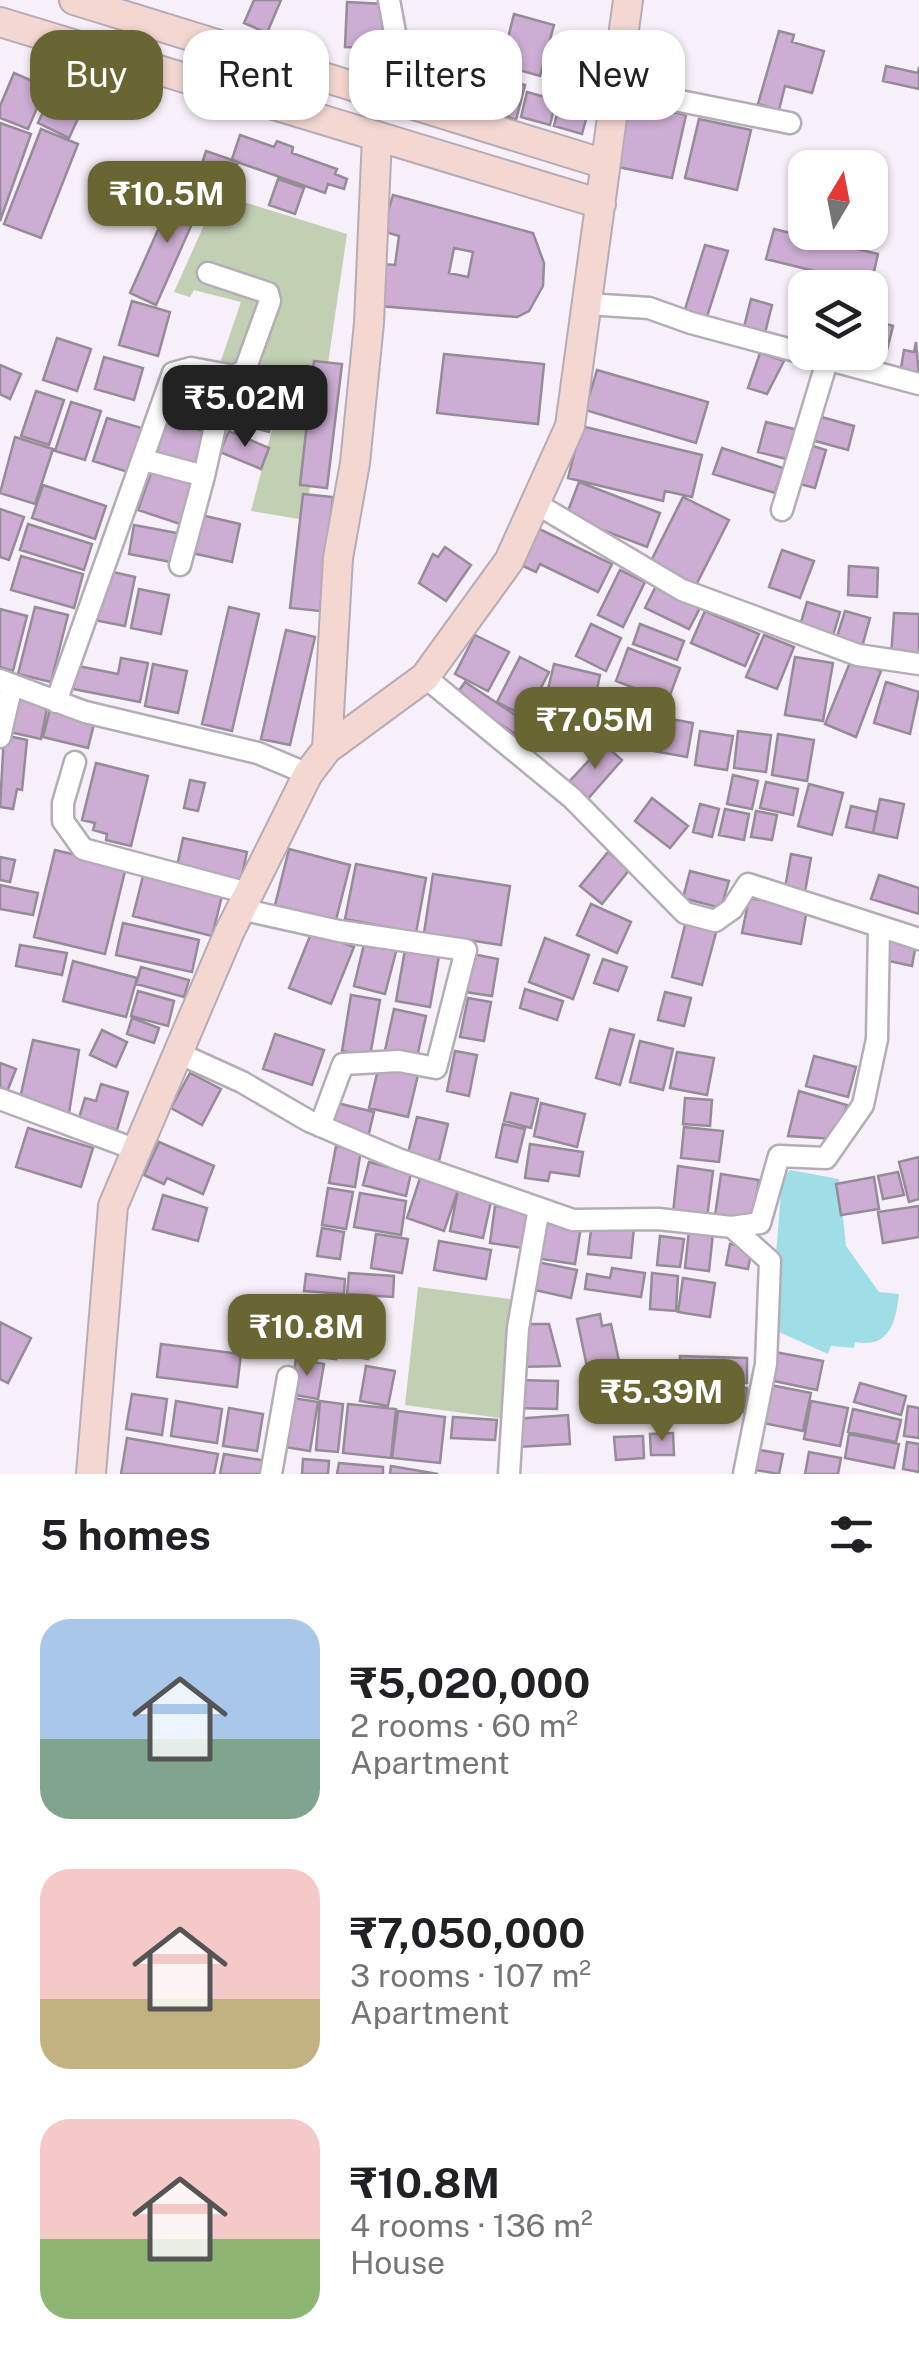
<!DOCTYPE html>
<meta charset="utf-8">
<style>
body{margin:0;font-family:"Public Sans",sans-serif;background:#f2f2f2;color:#202124;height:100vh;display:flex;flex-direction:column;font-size:38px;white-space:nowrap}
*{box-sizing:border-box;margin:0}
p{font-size:32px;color:#757577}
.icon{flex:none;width:55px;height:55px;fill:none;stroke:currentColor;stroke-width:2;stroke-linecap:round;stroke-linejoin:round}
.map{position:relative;height:1474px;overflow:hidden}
.sheet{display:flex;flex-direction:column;background:#fff;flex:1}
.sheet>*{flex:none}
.banner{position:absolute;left:30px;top:30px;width:860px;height:90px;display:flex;gap:20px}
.needle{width:65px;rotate:10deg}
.controls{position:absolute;left:788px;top:150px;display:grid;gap:20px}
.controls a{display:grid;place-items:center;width:100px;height:100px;border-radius:20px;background:#fff;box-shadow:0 2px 8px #0004;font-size:50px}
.price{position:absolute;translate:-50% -85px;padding:0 22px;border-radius:20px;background:#6a6633;color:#fff;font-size:32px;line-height:65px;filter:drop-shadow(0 2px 5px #0008)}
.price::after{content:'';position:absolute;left:50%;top:60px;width:30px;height:22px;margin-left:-15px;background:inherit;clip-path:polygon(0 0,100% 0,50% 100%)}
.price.selected{background:#222;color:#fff}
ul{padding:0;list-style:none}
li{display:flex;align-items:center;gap:30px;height:250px;padding:0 40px}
li span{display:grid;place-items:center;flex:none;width:280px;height:200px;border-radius:30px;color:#555}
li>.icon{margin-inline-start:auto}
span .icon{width:120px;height:120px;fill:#fffc;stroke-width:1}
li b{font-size:42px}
h2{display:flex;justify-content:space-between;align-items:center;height:120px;padding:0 40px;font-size:42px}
.pill{padding:0 35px;border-radius:30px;background:#fff;box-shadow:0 2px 8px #0004;font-size:35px;line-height:90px}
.pill.selected{background:#6a6633;color:#fff}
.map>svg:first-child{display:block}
.green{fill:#c1cfb3}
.water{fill:#a0dee7}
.building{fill:#cdadd3;stroke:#948c96;stroke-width:2.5;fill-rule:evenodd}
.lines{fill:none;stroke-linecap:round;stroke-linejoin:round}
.street-casing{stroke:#b4acb6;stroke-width:25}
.secondary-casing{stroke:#b4acb6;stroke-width:32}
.street{stroke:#fff;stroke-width:20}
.secondary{stroke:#f4d7d1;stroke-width:28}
</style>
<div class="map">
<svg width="919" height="1474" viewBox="0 0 919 1474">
<rect width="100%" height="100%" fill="#f7eff9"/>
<path class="green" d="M218,194L347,234L305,520L251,511L282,391L216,375L241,302L194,290L190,297L174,292Z
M418,1287L518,1300L507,1419L405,1405Z"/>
<path class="water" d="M790,1170L839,1179L846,1246L879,1292L899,1294C896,1322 889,1349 855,1342L854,1348L831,1346L828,1354L770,1328L782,1180Z"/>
<path class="building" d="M254,0H281L267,33L244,23Z
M347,2L384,4L382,48L345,47Z
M514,14L554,25L540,76L501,65Z
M779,31L794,35L792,42L824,51L812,93L785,86L779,110L758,104Z
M406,47L481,76L525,85L516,120L402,75Z
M886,66L918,73L919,67V89L883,81Z
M14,73L46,87L28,129L0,118V106Z
M55,86L86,101L69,138L38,123Z
M563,90L592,97L582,134L554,126Z
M527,92L556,100L550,125L521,117Z
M627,102L686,115L672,178L613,166Z
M699,119L751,130L737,190L685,178Z
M0,123L31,134L0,221Z
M41,129L78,144L41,238L4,224Z
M240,135L274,147L277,141L293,147L292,153L337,169L335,174L347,179L344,189L328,184L325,193L240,163L232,159Z
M206,151L238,162L227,195L195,184Z
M278,179L304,188L295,214L269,205Z
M177,187L203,199L156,305L130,293Z
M393,195L533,233L544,263L543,286L529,311L517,317L379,306L383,264L395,265L399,236L382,231ZM454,248L473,252L468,277L449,273Z
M774,229L878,254L871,285L766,259Z
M705,245L728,251L704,326L682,319Z
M751,299L772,305L764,337L743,331Z
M132,301L170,312L158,356L119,345Z
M875,321L893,326L886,354L870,350Z
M57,338L91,349L77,391L43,380Z
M916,342L919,377L900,374L904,350L914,352Z
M760,353L784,361L767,394L748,388Z
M444,354L544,364L538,424L437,413Z
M104,357L143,368L134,400L95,389Z
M314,361L342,364L327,488L300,485Z
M0,365L21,374L10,399L0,394Z
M597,370L708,402L696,443L585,410Z
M180,379L218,391L209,420L171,409Z
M229,389L277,401L269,432L221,419Z
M36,391L64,400L49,445L21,436Z
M71,402L101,411L85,460L55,451Z
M814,415L854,426L848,450L808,439Z
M107,418L145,429L131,473L93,461Z
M165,420L207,432L198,464L156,452Z
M766,422L798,430L790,460L758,452Z
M581,426L702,455L692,497L665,491L663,501L568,478Z
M229,431L269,448L261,469L220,452Z
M15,437L53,449L35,504L0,493Z
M807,444L826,450L815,488L796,483Z
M722,448L783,468L775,493L713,474Z
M153,467L194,481L180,524L138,510Z
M579,482L660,513L647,547L566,516Z
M43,485L106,506L95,539L32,518Z
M303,494L333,497L320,611L290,608Z
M683,497L729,520L694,589L648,567Z
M0,509L24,517L9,560L0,557Z
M201,515L240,524L232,562L192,553Z
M28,524L92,544L84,570L20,550Z
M134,525L177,533L171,562L129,554Z
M533,526L612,564L598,592L540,564L536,572L516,563Z
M445,547L471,565L446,601L419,583L433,554L438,557Z
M782,550L814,561L800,598L769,587Z
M21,556L83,574L74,608L11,590Z
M849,566L878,568L877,597L848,595Z
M104,570L135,577L125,626L94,620Z
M620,570L645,582L623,627L598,615Z
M656,586L700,608L689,629L645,608Z
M139,589L169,595L161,634L131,628Z
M807,602L840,612L832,639L799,629Z
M35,607L68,615L51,682L18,674Z
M229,607L259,614L232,731L202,724Z
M0,609L27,616L13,671L0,667Z
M705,611L759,634L745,666L691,643Z
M845,611L870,618L862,647L836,640Z
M894,613L919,614V659L891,657Z
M591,624L621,638L606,671L576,656Z
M640,624L684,641L677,660L633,644Z
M286,630L315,637L290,745L261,739Z
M475,635L509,652L488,691L455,674Z
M764,635L794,647L777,689L746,677Z
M628,648L680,668L668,701L616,681Z
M520,657L549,672L526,717L497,702Z
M795,657L833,663L823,721L785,715Z
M121,658L148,663L140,702L73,689L78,666L118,674Z
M851,660L881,671L856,737L825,724Z
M153,664L187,671L178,713L145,706Z
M554,664L600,675L592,713L545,702Z
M465,682L532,726L523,739L456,695Z
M886,682L919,692L910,734L874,723Z
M12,695L48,703L41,739L5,731Z
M605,697L653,711L644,741L596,727Z
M51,705L96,716L88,748L43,737Z
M660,717L693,723L687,757L654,751Z
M700,731L733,736L727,770L695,765Z
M738,731L771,735L766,772L734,768Z
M778,734L814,740L807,781L772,775Z
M4,735L27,740L22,790L17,789L13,809L0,807Z
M604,744L622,760L586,801L567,784Z
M96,763L148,776L131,846L106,840L107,834L93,830L95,823L82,820Z
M733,775L758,781L752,809L727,804Z
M190,780L205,783L198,811L184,808Z
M766,782L798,789L793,815L760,808Z
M809,784L843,793L832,835L798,826Z
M652,798L688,826L670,848L635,821Z
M880,799L904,804L897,838L873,833Z
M700,804L719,809L712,837L693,832Z
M851,806L877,812L873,833L846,827Z
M725,809L749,814L744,840L719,835Z
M756,811L777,815L772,840L751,837Z
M183,838L247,852L240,885L176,871Z
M289,849L350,865L336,920L275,905Z
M55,850L126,867L105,954L34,937Z
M608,852L630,869L602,904L580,886Z
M791,854L811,858L805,892L785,888Z
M0,857L15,860L10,882L0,880Z
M356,864L426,878L416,933L345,919Z
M690,871L729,881L721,908L683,898Z
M144,872L223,892L212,936L133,916Z
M433,874L510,886L501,945L424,933Z
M879,875L919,888V914L871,899Z
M0,885L38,893L33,915L0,909Z
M749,898L807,909L801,944L742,933Z
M591,904L631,922L617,953L577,935Z
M686,921L717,929L702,985L672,977Z
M123,923L199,940L192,972L116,955Z
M312,931L354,947L331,1004L289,988Z
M885,937L916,944L912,966L880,959Z
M545,938L589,955L573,999L529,982Z
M365,940L397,948L385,994L354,986Z
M20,945L67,953L62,975L16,966Z
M405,950L439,956L430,1007L396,1001Z
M472,954L498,959L492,996L465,992Z
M603,959L627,967L618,991L594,983Z
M73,961L137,978L126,1017L63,1001Z
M141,967L189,980L184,997L136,984Z
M525,989L563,1001L557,1020L520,1008Z
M138,991L174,1001L168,1026L131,1016Z
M665,992L691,998L684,1026L658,1020Z
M351,995L380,1000L370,1056L342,1051Z
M468,998L491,1002L484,1041L460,1037Z
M394,1009L426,1016L416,1062L384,1055Z
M132,1018L159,1028L154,1043L127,1034Z
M610,1029L634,1035L620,1085L596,1078Z
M102,1030L127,1042L116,1067L90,1055Z
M275,1034L324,1050L312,1085L263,1069Z
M33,1040L79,1050L69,1113L19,1103Z
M640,1041L673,1049L663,1090L630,1082Z
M455,1051L477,1055L469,1096L447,1091Z
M677,1052L714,1058L707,1095L670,1088Z
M814,1056L856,1067L848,1097L806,1086Z
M0,1063L16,1069L5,1097L0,1095Z
M379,1065L418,1075L408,1117L369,1108Z
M190,1073L221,1089L202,1125L171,1108Z
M101,1084L128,1092L117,1130L79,1118L85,1098L96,1101Z
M799,1091L847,1105L835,1139L788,1136Z
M511,1093L538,1099L531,1128L504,1121Z
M685,1098L712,1100L710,1126L683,1124Z
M337,1103L374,1112L368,1137L332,1128Z
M541,1103L585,1114L577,1147L534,1136Z
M417,1117L448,1124L439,1161L408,1153Z
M503,1124L525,1129L517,1162L496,1157Z
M684,1127L723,1131L719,1162L681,1158Z
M28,1128L93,1148L81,1187L16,1167Z
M159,1142L214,1166L203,1194L167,1178L164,1184L144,1175Z
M530,1144L583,1152L579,1176L550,1172L548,1181L525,1178Z
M336,1146L361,1150L355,1187L329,1183Z
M919,1157V1199L909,1202L899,1162Z
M369,1162L411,1173L406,1196L363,1185Z
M678,1166L713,1171L707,1218L673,1213Z
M898,1172L904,1195L883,1199L878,1176Z
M721,1174L759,1180L752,1222L715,1216Z
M421,1175L459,1187L444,1231L407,1218Z
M874,1177L879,1209L841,1215L836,1184Z
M328,1188L353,1192L346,1229L322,1225Z
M458,1190L492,1197L483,1238L450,1231Z
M360,1193L406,1201L401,1235L354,1227Z
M163,1195L207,1208L198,1241L153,1229Z
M495,1206L536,1212L530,1249L490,1243Z
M919,1206V1237L883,1243L878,1212Z
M541,1219L581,1226L575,1264L535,1258Z
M592,1222L634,1227L631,1258L588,1254Z
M322,1228L344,1232L340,1259L317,1256Z
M689,1230L713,1233L709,1271L685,1268Z
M376,1234L408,1239L402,1273L371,1268Z
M660,1236L684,1239L680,1267L657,1265Z
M439,1241L491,1250L486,1279L434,1270Z
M730,1244L752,1248L748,1269L726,1265Z
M532,1261L577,1270L571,1298L526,1288Z
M612,1268L645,1273L641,1297L585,1289L587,1274L610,1278Z
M349,1273L394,1276L393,1297L347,1294Z
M652,1273L678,1276L676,1311L650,1309Z
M306,1274L345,1279L344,1294L304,1291Z
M683,1278L715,1283L710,1317L678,1312Z
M600,1314L602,1326L611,1324L619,1361L587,1367L577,1319Z
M279,1316L340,1323L336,1359L275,1352Z
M0,1322L31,1338L8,1383L0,1379Z
M345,1324L373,1328L368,1359L340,1354Z
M519,1324H549L560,1366L517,1367Z
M161,1344L241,1354L237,1387L157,1377Z
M775,1352L823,1361L817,1390L769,1380Z
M680,1356L747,1358V1383L679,1381Z
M296,1359L324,1364L318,1399L290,1394Z
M366,1366L395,1371L388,1406L360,1401Z
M516,1380L558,1381L557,1409L515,1408Z
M860,1383L906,1396L901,1415L854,1402Z
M765,1384L811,1393L803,1431L758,1422Z
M680,1385L713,1387L711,1411L680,1410Z
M720,1386L747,1388L745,1412L718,1409Z
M132,1394L167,1399L162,1435L126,1429Z
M293,1398L318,1402L310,1451L285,1447Z
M176,1401L222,1409L217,1443L171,1436Z
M320,1401L343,1404L338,1452L316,1450Z
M811,1401L848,1408L840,1446L804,1439Z
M348,1404L396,1409L391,1458L343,1453Z
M908,1406L919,1408V1438L904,1436Z
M229,1408L263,1414L257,1451L223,1446Z
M853,1409L901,1420L896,1442L848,1432Z
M398,1411L445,1417L440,1463L392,1458Z
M568,1415L570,1444L517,1447L515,1419Z
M453,1417L497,1420L495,1440L451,1438Z
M673,1433L674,1455H651L650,1434Z
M849,1434L899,1444L894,1468L845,1458Z
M643,1436L644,1458L616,1460L614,1437Z
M127,1438L218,1454L214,1474H121Z
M907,1442L919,1444V1472L903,1469Z
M754,1449L783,1454L779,1474L750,1469Z
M809,1452L841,1458L838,1474H805Z
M224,1454L267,1461L265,1474H220Z
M303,1459L329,1461L328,1474H302Z
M339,1463L383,1467V1474H337Z
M391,1466L438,1474H390Z"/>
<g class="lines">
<defs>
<path id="street" d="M615,88L790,123
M388,97L398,49L389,0
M587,304L649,308L691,323L919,384
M144,460L204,476L216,422
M535,503L682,590L858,655L919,664
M782,510L828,358
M180,565L204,476
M425,677L572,798L685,913L715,921L732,909L748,884L919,939
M0,680L85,712L258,753L308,774
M56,702L173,373L191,368L234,376L245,370L270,301L268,293L208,273
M0,737L12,685
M75,762L63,803V821L83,849L248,893
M240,909L339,931L466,950L436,1068L399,1061L343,1064L320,1126
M178,1053L242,1082L309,1121L398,1159L573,1220L658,1219L732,1227L760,1223L779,1156L826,1158L863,1105L877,1039L879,927
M0,1099L137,1150
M732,1227L770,1261L766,1364L744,1474
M271,1474L288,1377
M509,1474L518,1328L539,1208"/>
<path id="secondary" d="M74,0L605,164
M0,22L601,204
M327,749L338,558L355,463L369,323L377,136
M91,1474L113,1206L229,933L308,774L327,749L425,677L509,561L570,426L628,0"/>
</defs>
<use href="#street" class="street-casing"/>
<use href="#secondary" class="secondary-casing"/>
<use href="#street" class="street"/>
<use href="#secondary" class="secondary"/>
</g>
</svg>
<div class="controls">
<a><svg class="needle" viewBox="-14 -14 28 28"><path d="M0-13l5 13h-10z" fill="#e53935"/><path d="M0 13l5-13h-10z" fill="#757577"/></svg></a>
<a><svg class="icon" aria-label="layers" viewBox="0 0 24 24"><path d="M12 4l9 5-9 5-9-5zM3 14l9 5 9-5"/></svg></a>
</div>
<b class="price" style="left:167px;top:246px">₹10.5M</b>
<b class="price selected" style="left:245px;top:450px">₹5.02M</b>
<b class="price" style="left:595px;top:772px">₹7.05M</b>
<b class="price" style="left:307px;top:1379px">₹10.8M</b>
<b class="price" style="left:662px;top:1444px">₹5.39M</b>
<div class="banner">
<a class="pill selected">Buy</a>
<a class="pill">Rent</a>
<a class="pill">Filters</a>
<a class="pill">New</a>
</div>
</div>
<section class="sheet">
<h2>5 homes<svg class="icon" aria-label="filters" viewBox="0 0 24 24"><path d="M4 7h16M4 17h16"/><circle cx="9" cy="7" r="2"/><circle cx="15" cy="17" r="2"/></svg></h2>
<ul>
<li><span style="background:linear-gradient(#a9c7e8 60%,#7fa58c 0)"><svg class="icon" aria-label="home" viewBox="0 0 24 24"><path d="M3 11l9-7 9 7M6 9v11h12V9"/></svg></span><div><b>₹5,020,000</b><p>2 rooms · 60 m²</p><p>Apartment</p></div></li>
<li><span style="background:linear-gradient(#f6c9c9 65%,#c2b280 0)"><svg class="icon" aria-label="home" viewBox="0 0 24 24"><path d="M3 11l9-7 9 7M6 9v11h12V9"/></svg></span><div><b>₹7,050,000</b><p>3 rooms · 107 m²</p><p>Apartment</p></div></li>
<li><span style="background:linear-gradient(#f6c9c9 60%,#8fb573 0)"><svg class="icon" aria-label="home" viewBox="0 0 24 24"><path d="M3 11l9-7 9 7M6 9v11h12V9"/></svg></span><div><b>₹10.8M</b><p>4 rooms · 136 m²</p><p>House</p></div></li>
</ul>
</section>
